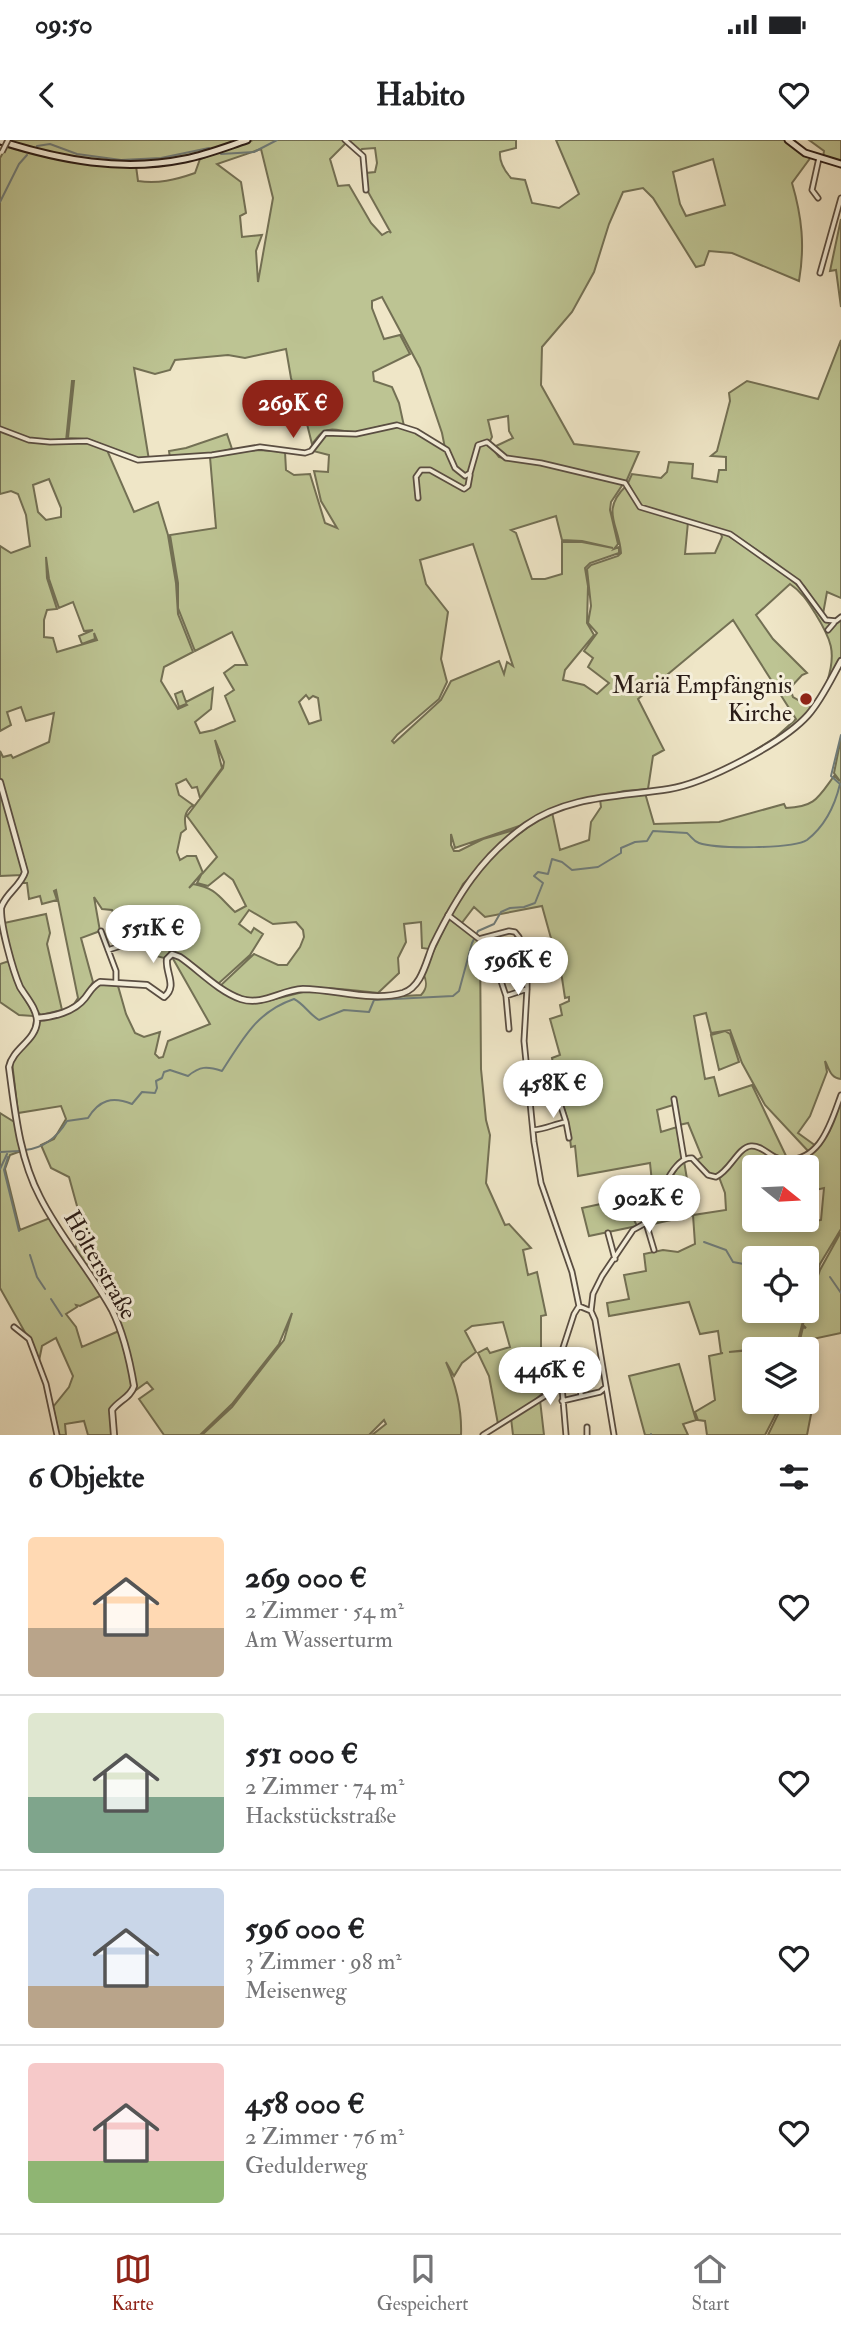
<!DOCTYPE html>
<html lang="de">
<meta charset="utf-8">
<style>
body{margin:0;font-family:"IM FELL Double Pica",serif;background:#f2f2f2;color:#202124;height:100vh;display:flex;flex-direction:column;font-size:26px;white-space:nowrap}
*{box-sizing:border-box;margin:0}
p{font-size:23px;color:#757577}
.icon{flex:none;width:38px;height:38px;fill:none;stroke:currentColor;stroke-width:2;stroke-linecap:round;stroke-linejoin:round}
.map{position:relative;height:1295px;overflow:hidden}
.details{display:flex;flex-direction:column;background:#fff;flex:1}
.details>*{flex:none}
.needle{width:46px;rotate:108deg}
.controls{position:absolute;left:742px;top:1015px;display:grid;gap:14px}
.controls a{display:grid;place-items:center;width:77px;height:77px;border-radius:7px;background:#fff;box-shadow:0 4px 10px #0003;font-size:35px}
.price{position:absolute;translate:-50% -60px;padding:0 16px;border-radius:24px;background:#fff;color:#222;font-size:23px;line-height:46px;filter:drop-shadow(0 2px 4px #0008)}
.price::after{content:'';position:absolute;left:50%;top:42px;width:21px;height:16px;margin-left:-10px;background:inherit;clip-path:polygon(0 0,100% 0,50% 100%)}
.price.on{background:#8f2418;color:#fff}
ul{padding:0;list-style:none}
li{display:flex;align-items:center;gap:21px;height:175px;padding:0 28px}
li+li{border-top:2px solid #e0e0e0}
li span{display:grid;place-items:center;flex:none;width:196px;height:140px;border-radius:7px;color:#555}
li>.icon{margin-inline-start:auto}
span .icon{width:84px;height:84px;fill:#fffc;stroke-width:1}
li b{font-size:30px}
h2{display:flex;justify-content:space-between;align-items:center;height:84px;padding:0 28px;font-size:30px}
.status{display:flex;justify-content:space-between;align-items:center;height:49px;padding:0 35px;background:#fff;direction:ltr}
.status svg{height:19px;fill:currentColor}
header{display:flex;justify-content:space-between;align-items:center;height:91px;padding:0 28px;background:#fff;font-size:32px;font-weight:700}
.tabs{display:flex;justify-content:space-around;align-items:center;height:98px;border-top:2px solid #e0e0e0;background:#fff;font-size:19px;color:#757577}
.tabs a{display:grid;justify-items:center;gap:4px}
.tabs .on{color:#8f2418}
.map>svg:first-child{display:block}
.green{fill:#bdc493;stroke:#737054;stroke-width:2;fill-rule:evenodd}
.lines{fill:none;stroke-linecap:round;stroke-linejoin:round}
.stream{stroke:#6f7c7a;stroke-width:2}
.minor-casing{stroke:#5a4e42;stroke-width:7}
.tertiary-casing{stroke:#5a4e42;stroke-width:8}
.secondary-casing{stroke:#291b16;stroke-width:9}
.minor{stroke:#f5efdb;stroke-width:3.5}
.tertiary{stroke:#f5efdb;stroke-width:4.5}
.secondary{stroke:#f5efdb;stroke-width:5}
.minor-bridge-casing{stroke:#5a4e42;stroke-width:7;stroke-linecap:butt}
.minor-bridge{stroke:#f5efdb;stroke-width:3.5}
.poi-dot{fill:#8f2418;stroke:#f5efdb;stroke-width:2.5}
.labels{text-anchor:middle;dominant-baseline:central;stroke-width:6;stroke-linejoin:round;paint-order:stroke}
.poi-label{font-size:24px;fill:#291b16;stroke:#f5efdb;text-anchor:end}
.street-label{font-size:24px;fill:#291b16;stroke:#f5efdb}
</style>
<div class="status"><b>09:50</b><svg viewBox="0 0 49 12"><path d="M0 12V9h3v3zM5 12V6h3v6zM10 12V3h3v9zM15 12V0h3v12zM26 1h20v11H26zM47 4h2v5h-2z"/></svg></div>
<header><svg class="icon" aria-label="back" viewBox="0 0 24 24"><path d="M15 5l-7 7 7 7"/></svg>Habito<svg class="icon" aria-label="heart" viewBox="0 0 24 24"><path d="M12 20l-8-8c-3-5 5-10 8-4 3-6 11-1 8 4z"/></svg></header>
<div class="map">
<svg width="841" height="1295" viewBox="0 0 841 1295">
<rect width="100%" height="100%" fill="#efe6c7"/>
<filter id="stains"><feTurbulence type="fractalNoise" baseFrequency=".00286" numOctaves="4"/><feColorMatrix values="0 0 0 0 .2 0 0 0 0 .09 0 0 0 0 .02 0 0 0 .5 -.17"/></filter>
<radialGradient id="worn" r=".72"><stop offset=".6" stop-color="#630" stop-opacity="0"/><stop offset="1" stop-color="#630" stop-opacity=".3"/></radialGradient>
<path class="green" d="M10,0H238C192,18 138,29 88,21C62,18 35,9 9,3Z
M253,0H345L347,2L330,19L338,46L349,45L371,83L382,95L389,91L391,93L367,50L366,33L375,32L377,23L375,8L362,9L360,11L347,0H516V8L500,12C499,22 504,30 511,38L525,40L532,63L559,68L579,54L556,0H787L811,17L792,43C802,77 805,106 799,141L732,113L709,111L704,125L696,127L653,58L643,48L623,52L609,84L594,132L572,172L542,207L541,245L574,304L639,312L626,342L500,315L494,307L513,298L509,291L508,276L488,280L492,297L490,301L480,303L489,304L499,317L564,329L623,344L611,362L610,370L618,404L614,409L619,407V413L590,423L585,428L588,446L587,483L594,495L565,530L563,540L584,545L597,554L609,543L588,527L593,518L584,511L597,493L588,483L591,466L587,429L591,425L618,416L621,413C619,384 600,371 626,346L638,367L688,382L685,414L715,413L722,397L720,391L763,417L801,448L823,480L836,483L841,479V517L827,542C837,512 831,499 815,473C808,462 802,452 790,444L756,475L773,499L807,533L802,535L790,548L793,557L812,568L794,587L746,616L776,597L796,579L733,480L638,559L664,610L653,616L648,649L624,651L555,668L525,684L455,708L451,694V705L454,711H459L483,699L518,689L463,744L429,809L422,808L421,782L404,784L406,802L398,818L399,833L378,853C355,851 329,846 305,848C268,851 259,871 220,846L254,814L278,825H287L300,807L304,797L303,790L296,782L273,784L249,770L239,784L251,793L254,788L263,794L250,815L218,844L187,819L172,812L160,786L170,813L164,818L156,816L140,789L125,784L119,786L112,770L102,769L94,757L100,791L81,798L93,842L80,861L65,870L74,864L78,858L56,750L54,751L57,760L42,764L40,756L29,759L27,743H22L27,734L26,726L0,638V611L3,617L11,615L13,618L49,602L54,573L26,581L21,567L7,572L11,585L0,591V406L11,413L30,406L26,375L18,354L11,351L0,354V290L29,301L86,302L107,310L134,372L158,362L168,395L176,443L178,474L193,512L164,527L161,541L178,569L187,565L186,564L179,567L175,554L182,551L186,562L213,548L211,569L195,582L200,593L214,590L235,581L225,556L234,550L224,533L235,525H247L232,492L195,511L178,468V443L170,395L216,388L210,317C236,311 259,308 285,312L286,330L294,335L310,334L325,383L337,388L321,361L314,331L328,332L329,315L313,311L325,295H345L397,286L415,292L445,308L442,293L420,228L382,157L372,161V168L384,199L400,195L410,214L373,232L374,241L392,247L399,263L404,286C388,281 372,290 356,292C345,293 332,286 323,292C318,295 315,301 312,304L303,268H300L291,238L286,209L245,218L228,215L175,220L170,230L155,234L134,228L149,320C127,319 111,307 90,300C83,298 75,299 68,298L74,241H72L66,301L29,299L0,288V18L8,4C50,19 92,24 136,26L138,41C158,44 175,40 195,33L200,19ZM261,9L273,58L258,142L256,111L262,95L242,97L240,76L246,73L241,42L217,24ZM713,19L725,65L686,76L680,64L673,32ZM49,339L61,368V377L46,380L38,372L33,345ZM556,376L562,400L582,401L613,408L582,402H562V434L545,439H532L516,393L511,390ZM473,404L513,526L507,522L504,534L499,521L451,541L441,560L394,603L392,601L397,595L439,559L447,542L441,519L448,472L426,444L420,420ZM46,417L49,439L59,468L73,462L84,491L93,490L79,496L82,504L95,499L94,493L97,500L57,512L53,498L44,497V480L47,470L57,469L47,438ZM306,555L309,559L313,556L318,558L321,580L309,584L299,562ZM215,600L224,622L223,628L187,676L217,717L203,733L196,716H187L180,720L177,712L181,693L186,689C184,679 184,672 193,665L179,655L176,644L186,639L192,648L197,647L200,658L222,628ZM202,733L197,743L208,746L224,733L233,740L246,766L235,772C219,757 216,748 193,744L189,748Z
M809,0H841V22L823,18L824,11Z
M841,79V167L836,130L830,131Z
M841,200V458L827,452L823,474L804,446L770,419L733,394L640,365L628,343L632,334L661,338L667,332L669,322L693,324L692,338L717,342L719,330H726V317L711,316L717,311L730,261L729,253L747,241L818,259Z
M227,294L232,309L212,314L170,318L169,311L186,308Z
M841,598V939C830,938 829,928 825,921L827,932L810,976L798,993L816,1006L809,1012L765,965L742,923L730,890L711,893L706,873L694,876L705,939L714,937L719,956L752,945L787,1018C773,1017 763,1007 748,1005L720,1035L713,1037L697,1020L702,1017L688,983L679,985L673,965L657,970L661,992L677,987L683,1017L677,1022L660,1051L653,1052L650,1023L578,1036L575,1006L571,1007L568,981L558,949L585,939L557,948L552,918L560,915L550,879L562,875L560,865L569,861V857L565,858L562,838L542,766L485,777L474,767L461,784L450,775C455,766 460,755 466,746C487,718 521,689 552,672L560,710L589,700L591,682L601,667L600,659L645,653L654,684L719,682L784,664L786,668C815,667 818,658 834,636L840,641L834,633Z
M0,647L24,732L22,735L0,736Z
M46,774L50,793L47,804L62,870L41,875C19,859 10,809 4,783Z
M449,779L480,800L481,929L486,980L490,995L486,1043L505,1085L509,1084L531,1108L523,1110L528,1135L537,1132L546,1175L541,1176V1231L551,1238C544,1261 517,1271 498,1284L489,1236L478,1213L487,1208L490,1213L510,1207L503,1182L472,1186L465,1191L476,1212L462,1223L454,1236L446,1222C456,1245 462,1270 461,1295H372L386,1284L384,1280L369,1295H202L232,1267L284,1200L292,1173L279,1204L232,1264L200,1295H164L139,1259L153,1249L147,1242L136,1250L120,1186L75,1110L79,1097L85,1095L69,1037L51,1028L41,1005L54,999L66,979L61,966L18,973L12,922L41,880L78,867L95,846L101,843L118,846L126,874L135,893L144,897L160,892L155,914L159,918L163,917L168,901L210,884L172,817L180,819L242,861L259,863L307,851L369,858L421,855C428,848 427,841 423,833Z
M9,821L17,846L34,874L33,876L19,875L0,862V824Z
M725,891L730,894L739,922L719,930L711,895Z
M841,958V1089L820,1124L807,1165V1118H754V1171H806L820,1130L841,1092V1193L803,1201L801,1209H798L803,1187L806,1188L803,1185L805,1173L796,1209H756L729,1212L754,1210V1262H782L765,1295H707L705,1281L698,1280L695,1272L715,1260L709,1216L723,1213H721L718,1191L700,1194L689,1162L609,1176L607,1163L629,1159L624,1135L646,1131L644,1114L663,1110L678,1112L695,1104L693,1075L649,1085L652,1080L658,1059L680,1024L684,1021L693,1075L726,1070L725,1053L719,1037C731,1028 737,1015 750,1007C764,1009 774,1019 788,1020L793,1027H754V1080H781L784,1087L821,1080L824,1048L807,1052V1038L816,1026L810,1014L829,992Z
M0,973L16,983L21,1011L10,1015L5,1029L20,1090L50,1078L102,1155L80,1166L76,1165L77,1167L66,1174L76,1187L82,1207L119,1191L133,1245L128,1254L111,1268L113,1295H88L84,1281L65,1284L66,1295H59L53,1267L69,1247L73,1236L56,1198L42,1206L39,1221L31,1200L27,1196L0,1148Z
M624,1059L637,1086L589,1096L582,1068Z
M679,1224L696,1280L683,1284L688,1295H645L629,1236Z
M540,1260L544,1295H513L511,1278Z
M784,1262H806L804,1267L812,1269L807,1295H768Z"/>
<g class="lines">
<path class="stream" d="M37,6L50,4L77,14L121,20L161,18L209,8
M221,14L254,12L277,0
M0,62L19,24L27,15
M25,1010C44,1008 58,996 67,981L88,978C99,960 112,956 132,964L142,952L155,953L157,948L156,941L162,938L164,932L170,930L188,936C200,926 207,926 222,931C243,899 256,872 294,859C304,864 309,874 319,880L344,870L369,872L374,860L453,856L459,851L472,803L478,791L494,784L501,772L510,768L524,767L535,763L543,743L534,736L538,732L548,734L552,719L562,722L572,730L598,727L621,713V708L635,702L647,701L653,691L687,693C692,697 693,701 699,703C716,709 793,709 807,700C825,686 835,665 840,644L831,636L841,595
M0,1012L20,1011
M8,1017L4,1030L19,1091
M0,1029L7,1014
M704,1102L726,1110L733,1122L754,1126
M30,1115L37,1137L45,1149
M830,1137L841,1153
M51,1159L62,1176
M651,1294V1295"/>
<defs>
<path id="minor" d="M345,0L363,16L366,50
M818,58L812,50L819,18
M820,133L841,58
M0,289L29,300L50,302L87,301L138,320L212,315L260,307L305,313L311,311L325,293L356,294L397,285L416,291L447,310L455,328L465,336L470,333L478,305L487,302L506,318L541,323L625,343L640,367L730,394L798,442L826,480L836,481L841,477
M418,358L416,337L421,330H430L464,349L468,346L470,335
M828,490L834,483
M448,775L479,799L509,791L515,792L519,797L527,817V849L524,901L534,1002L541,1043L572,1132L579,1166
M101,791L116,831V843
M108,810L133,802
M498,832L506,856L509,889
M506,856L527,849
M558,957L566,982L569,998
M674,959L684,1019
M533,990C546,989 554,984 566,982
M646,1083L654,1110
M608,1093L615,1119
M579,1166L591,1171L595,1180L614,1295
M591,1171L593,1154L602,1136L633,1090L651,1080C657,1063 671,1017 692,1018L708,1035L716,1037C730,1031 738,1007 751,1006C762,1005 770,1017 780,1019C820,1026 831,982 841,955
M14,1187L29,1199L46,1244L57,1295
M578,1225L581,1256
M555,1230L561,1235L566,1295
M562,1261L600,1252L606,1247
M483,1295L545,1256L550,1248L574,1174L579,1166
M587,1295V1287"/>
<path id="tertiary" d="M0,642L25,732C21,746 5,754 1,768C0,785 13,831 20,847C26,857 37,869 37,881C36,901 13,908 9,927C15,971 19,1017 40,1057C60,1097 90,1130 112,1170C123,1192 130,1222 134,1246C131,1257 118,1261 112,1270L114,1295
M37,878C53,877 74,872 85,858C90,852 92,846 100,842L147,845L164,857C178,846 165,833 167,819L172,814L180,817C199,830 218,851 241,859C263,866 281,850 303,849C335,849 372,862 403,853C422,847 426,821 433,805C457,756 481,717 526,685C569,655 620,657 669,649C706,643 783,603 808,575C822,559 831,539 841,521"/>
<path id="secondary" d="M788,0L805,13L841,24
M0,1C60,20 122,32 185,19C206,15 226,7 247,0"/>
</defs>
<use href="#minor" class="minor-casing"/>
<use href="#tertiary" class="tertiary-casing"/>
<use href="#secondary" class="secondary-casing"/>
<use href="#minor" class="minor"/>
<use href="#tertiary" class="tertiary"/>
<use href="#secondary" class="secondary"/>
<defs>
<path id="minor-bridge" d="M2,12L8,0"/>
</defs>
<use href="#minor-bridge" class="minor-bridge-casing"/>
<use href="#minor-bridge" class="minor-bridge"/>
</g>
<circle class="poi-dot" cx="806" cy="559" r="7"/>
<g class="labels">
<g class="poi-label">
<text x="792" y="545">Mariä Empfängnis<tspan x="792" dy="28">Kirche</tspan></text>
</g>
<g class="street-label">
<text transform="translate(100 1125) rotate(60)">Hölterstraße</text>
</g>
</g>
<rect width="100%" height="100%" filter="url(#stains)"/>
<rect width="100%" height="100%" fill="url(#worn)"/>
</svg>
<div class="controls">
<a><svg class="needle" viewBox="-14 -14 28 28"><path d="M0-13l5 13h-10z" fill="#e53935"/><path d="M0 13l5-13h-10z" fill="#757577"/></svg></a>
<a><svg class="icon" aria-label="locate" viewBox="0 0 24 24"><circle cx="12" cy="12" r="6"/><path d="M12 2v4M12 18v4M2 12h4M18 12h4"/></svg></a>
<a><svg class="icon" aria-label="layers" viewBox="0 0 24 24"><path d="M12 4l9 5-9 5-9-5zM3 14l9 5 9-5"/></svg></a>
</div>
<b class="price on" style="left:293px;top:300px">269K €</b>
<b class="price" style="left:153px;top:825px">551K €</b>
<b class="price" style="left:518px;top:857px">596K €</b>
<b class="price" style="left:553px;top:980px">458K €</b>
<b class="price" style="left:649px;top:1095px">902K €</b>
<b class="price" style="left:550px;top:1267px">446K €</b>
</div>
<section class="details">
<h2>6 Objekte<svg class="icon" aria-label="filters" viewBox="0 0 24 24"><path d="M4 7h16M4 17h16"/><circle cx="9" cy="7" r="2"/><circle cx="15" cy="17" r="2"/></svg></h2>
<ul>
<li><span style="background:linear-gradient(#ffd9b3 65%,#b9a48a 0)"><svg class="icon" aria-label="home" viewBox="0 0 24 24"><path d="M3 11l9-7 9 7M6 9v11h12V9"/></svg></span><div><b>269 000 €</b><p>2 Zimmer · 54 m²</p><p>Am Wasserturm</p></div><svg class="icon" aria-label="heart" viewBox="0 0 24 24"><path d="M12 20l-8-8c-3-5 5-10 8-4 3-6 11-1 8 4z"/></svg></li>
<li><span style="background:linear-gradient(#dfe7d0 60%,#7fa58c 0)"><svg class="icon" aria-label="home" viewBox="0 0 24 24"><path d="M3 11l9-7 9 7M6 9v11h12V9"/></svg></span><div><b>551 000 €</b><p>2 Zimmer · 74 m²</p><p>Hackstückstraße</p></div><svg class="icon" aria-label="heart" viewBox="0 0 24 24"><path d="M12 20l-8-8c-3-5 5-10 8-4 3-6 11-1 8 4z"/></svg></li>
<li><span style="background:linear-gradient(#c9d6e8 70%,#b9a48a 0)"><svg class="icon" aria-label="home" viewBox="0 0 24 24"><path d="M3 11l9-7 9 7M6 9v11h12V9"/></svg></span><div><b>596 000 €</b><p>3 Zimmer · 98 m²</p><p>Meisenweg</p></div><svg class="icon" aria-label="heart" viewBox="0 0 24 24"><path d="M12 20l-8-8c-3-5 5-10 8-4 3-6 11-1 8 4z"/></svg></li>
<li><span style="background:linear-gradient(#f6c9c9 70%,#8fb573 0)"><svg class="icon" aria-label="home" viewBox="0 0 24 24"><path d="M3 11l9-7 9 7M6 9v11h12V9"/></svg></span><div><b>458 000 €</b><p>2 Zimmer · 76 m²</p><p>Gedulderweg</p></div><svg class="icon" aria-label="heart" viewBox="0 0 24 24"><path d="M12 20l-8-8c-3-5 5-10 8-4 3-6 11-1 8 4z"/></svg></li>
</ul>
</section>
<nav class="tabs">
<a class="on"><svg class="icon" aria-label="map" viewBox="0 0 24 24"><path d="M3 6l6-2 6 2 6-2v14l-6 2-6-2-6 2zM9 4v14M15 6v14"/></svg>Karte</a>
<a><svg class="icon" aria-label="saved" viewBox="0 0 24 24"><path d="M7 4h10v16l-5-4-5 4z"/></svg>Gespeichert</a>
<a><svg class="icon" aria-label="home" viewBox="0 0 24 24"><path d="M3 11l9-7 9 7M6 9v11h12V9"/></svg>Start</a>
</nav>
